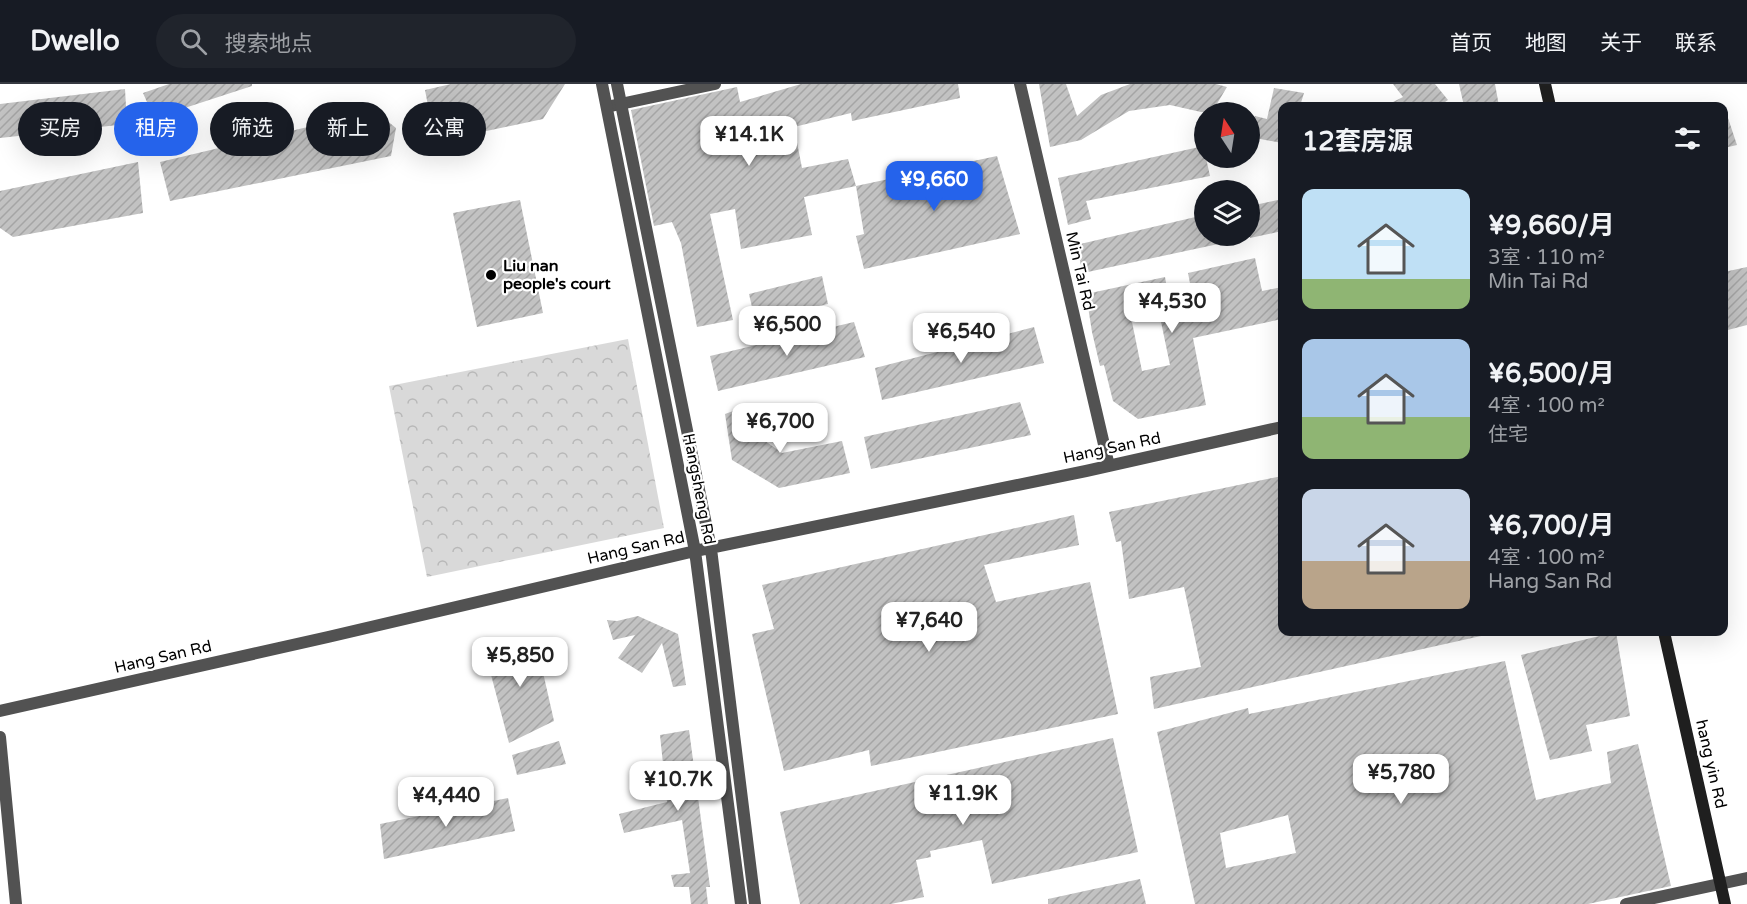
<!DOCTYPE html>
<html lang="zh">
<meta charset="utf-8">
<style>
body{margin:0;font-family:"Varela Round","Noto Sans SC",sans-serif;background:#20242c;color:#f1f3f6;height:100vh;display:flex;flex-direction:column;font-size:22px;white-space:nowrap}
*{box-sizing:border-box;margin:0}
p{font-size:20px;color:#9ea1a6}
.icon{flex:none;width:33px;height:33px;fill:none;stroke:currentColor;stroke-width:2;stroke-linecap:round;stroke-linejoin:round}
.map{position:relative;flex:1;overflow:hidden}
.panel{position:absolute;left:1278px;top:18px;width:450px;height:534px;display:flex;flex-direction:column;background:#171b24;border-radius:12px;box-shadow:0 6px 24px #0002}
.panel>*{flex:none}
.hud{position:absolute;left:18px;top:18px;width:570px;height:54px;display:flex;gap:12px}
.needle{width:39px;rotate:348deg}
.fabs{position:absolute;left:1194px;top:18px;display:grid;gap:12px}
.fabs a{display:grid;place-items:center;width:66px;height:66px;border-radius:50%;background:#171b24;box-shadow:0 6px 24px #0002;font-size:30px}
.price{position:absolute;translate:-50% -51px;padding:0 14px;border-radius:12px;background:#fff;color:#222;font-size:20px;line-height:39px;filter:drop-shadow(0 2px 3px #0008)}
.price::after{content:'';position:absolute;left:50%;top:36px;width:18px;height:14px;margin-left:-9px;background:inherit;clip-path:polygon(0 0,100% 0,50% 100%)}
.price.active{background:#2563eb;color:#fff}
ul{padding:0;list-style:none}
li{display:flex;align-items:center;gap:18px;height:150px;padding:0 24px}
li span{display:grid;place-items:center;flex:none;width:168px;height:120px;border-radius:12px;color:#555}
li>.icon{margin-inline-start:auto}
span .icon{width:72px;height:72px;fill:#fffc;stroke-width:1}
li b{font-size:26px}
h2{display:flex;justify-content:space-between;align-items:center;height:72px;padding:0 24px;font-size:26px}
.pill{padding:0 21px;border-radius:27px;background:#171b24;box-shadow:0 6px 24px #0002;font-size:21px;line-height:54px}
.pill.active{background:#2563eb;color:#fff}
header{display:flex;align-items:center;gap:36px;box-sizing:border-box;height:84px;padding:0 30px;background:#171b24;border-bottom:2px solid #363941}
header strong{font-size:28px}
nav{display:flex;gap:33px;margin-inline-start:auto;font-size:21px}
.search{width:420px;height:54px;background:#20242c;display:flex;align-items:center;gap:15px;box-sizing:border-box;padding:0 21px;border-radius:33px;color:#9ea1a6;font-size:22px}
.map>svg:first-child{display:block}
.park{fill:url(#park-crowns)}
.building{fill:url(#building-hatch);fill-rule:evenodd}
.lines{fill:none;stroke-linecap:round;stroke-linejoin:round}
.minor{stroke:#525252;stroke-width:12}
.tertiary{stroke:#525252;stroke-width:12}
.secondary{stroke:#1f1f1f;stroke-width:12}
.poi-dot{fill:#000;stroke:#fff;stroke-width:2}
.labels{text-anchor:middle;dominant-baseline:central;stroke-width:4.5;stroke-linejoin:round;paint-order:stroke}
.poi-label{font-size:16px;font-weight:bold;fill:#000;stroke:#fff;text-anchor:start}
.street-label{font-size:16px;fill:#000;stroke:#fff}
</style>
<header>
<strong>Dwello</strong>
<div class="search"><svg class="icon" aria-label="search" viewBox="0 0 24 24"><circle cx="10" cy="10" r="6"/><path d="M15 15l6 6"/></svg>搜索地点</div>
<nav><a>首页</a><a>地图</a><a>关于</a><a>联系</a></nav>
</header>
<div class="map">
<svg width="1747" height="820" viewBox="0 0 1747 820">
<defs>
<pattern id="park-crowns" width="20" height="18" patternUnits="userSpaceOnUse" patternTransform="scale(1.5)"><rect width="20" height="18" fill="#d9d9d9"/><path d="M2 6a3 3 0 1 1 6 0M12 15a3 3 0 1 1 6 0" fill="none" stroke="#b8b8b8"/></pattern>
<pattern id="building-hatch" width="6" height="6" patternUnits="userSpaceOnUse" patternTransform="scale(1.5)"><rect width="6" height="6" fill="#c2c2c2"/><path d="M-1 1l2-2M0 6l6-6M5 7l2-2" fill="none" stroke="#a5a5a5"/></pattern>
</defs>
<rect width="100%" height="100%" fill="#fff"/>
<path class="park" d="M628,255L664,444L427,493L389,302Z"/>
<path class="building" d="M169,0H252V2L154,34L143,9Z
M451,0H565L543,35L477,49L430,32L425,6Z
M801,0H958L960,14L852,37L851,29L794,43L802,84L848,75L856,102L804,113L812,151L741,165L735,125L710,130L733,236L697,243L681,159L672,138L654,142L631,26L737,3L740,18Z
M1039,0H1066L1077,32L1101,11L1130,0H1216L1227,3L1212,28H1201L1170,21L1129,27L1081,56L1050,63Z
M1393,0H1435L1448,16L1439,22H1385L1403,13Z
M1459,0H1495L1499,22H1464Z
M1274,4L1304,9L1300,22H1282V59L1250,53L1255,32L1267,35Z
M125,5L127,40L0,54V20Z
M375,27L396,44L391,72L170,117L160,78Z
M1724,28H1726L1737,61L1724,64Z
M1204,62V74H1206L1210,92L1086,117L1091,135L1068,141L1058,94Z
M997,72L1020,150L864,185L856,152L864,150L856,102Z
M138,78L143,129L13,153L0,144V107Z
M1282,115V147L1250,154V122Z
M520,116L543,229L477,243L453,129Z
M1204,131V152H1236L1237,156L1083,189L1076,161Z
M1255,174L1262,207L1282,203V235L1193,254L1206,321L1138,335L1113,317L1104,281L1100,282L1092,248L1086,210L1165,193L1170,221L1194,220L1188,189ZM1160,233L1170,281L1142,287L1132,238Z
M1747,183V241L1724,247V188Z
M822,192L828,220L755,236L749,210Z
M854,238L865,273L718,307L710,272Z
M1034,243L1044,279L882,316L875,284Z
M1020,318L1031,351L871,385L864,353Z
M755,319L761,354L782,369L842,357L850,389L779,404L732,376L725,330Z
M1282,392V548H1481V552L1154,625L1150,593L1201,583L1184,503L1129,515L1121,457L1116,458L1109,428Z
M1074,431L1079,461L984,481L996,518L1090,498L1118,630L871,682L869,666L784,687L752,550L774,545L762,501Z
M638,532L678,550L686,601L673,603L662,559L642,589L618,574L635,551L613,556L607,536L617,537Z
M1616,548L1630,632L1586,641L1592,667L1550,676L1521,571Z
M535,553L554,637L509,659L485,568Z
M1505,577L1536,716L1611,699L1607,668L1638,660L1671,802L1588,820H1195L1157,648L1248,624L1249,630ZM1288,731L1296,769L1226,784L1220,749Z
M689,646L710,803H706L708,820H691L689,803H674L671,791L690,789L682,736L624,749L619,730L667,718L660,651Z
M1113,654L1138,768L992,800L982,756L930,767L931,773L916,776L924,813L891,820H800L780,728Z
M559,657L566,680L517,691L512,671Z
M508,714L515,747L384,775L380,740Z
M1140,795L1146,820H1048V815Z"/>
<g class="lines">
<path class="minor" d="M611,22L715,0"/>
<path class="tertiary" d="M602,0L695,467L741,820
M617,0L711,465L755,820
M1020,0L1109,382
M0,627L328,553L695,467L1086,387L1282,343
M0,653L16,820
M1626,820L1747,794"/>
<path class="secondary" d="M1545,0L1550,22
M1664,548L1725,820"/>
</g>
<circle class="poi-dot" cx="491" cy="191" r="6"/>
<g class="labels">
<g class="poi-label">
<text x="503" y="182">Liu nan<tspan x="503" dy="18">people's court</tspan></text>
</g>
<g class="street-label">
<text transform="translate(1080 187) rotate(77)">Min Tai Rd</text>
<text transform="translate(1112 364) rotate(-12)">Hang San Rd</text>
<text transform="translate(699 405) rotate(79)">Hangsheng Rd</text>
<text transform="translate(636 464) rotate(-13)">Hang San Rd</text>
<text transform="translate(163 573) rotate(-13)">Hang San Rd</text>
<text transform="translate(1711 680) rotate(77)">hang yin Rd</text>
</g>
</g>
</svg>
<div class="fabs">
<a><svg class="needle" viewBox="-14 -14 28 28"><path d="M0-13l5 13h-10z" fill="#e53935"/><path d="M0 13l5-13h-10z" fill="#9ea1a6"/></svg></a>
<a><svg class="icon" aria-label="layers" viewBox="0 0 24 24"><path d="M12 4l9 5-9 5-9-5zM3 14l9 5 9-5"/></svg></a>
</div>
<b class="price" style="left:749px;top:83px">¥14.1K</b>
<b class="price active" style="left:934px;top:128px">¥9,660</b>
<b class="price" style="left:1172px;top:250px">¥4,530</b>
<b class="price" style="left:787px;top:273px">¥6,500</b>
<b class="price" style="left:961px;top:280px">¥6,540</b>
<b class="price" style="left:780px;top:370px">¥6,700</b>
<b class="price" style="left:929px;top:569px">¥7,640</b>
<b class="price" style="left:520px;top:604px">¥5,850</b>
<b class="price" style="left:1401px;top:721px">¥5,780</b>
<b class="price" style="left:678px;top:728px">¥10.7K</b>
<b class="price" style="left:963px;top:742px">¥11.9K</b>
<b class="price" style="left:446px;top:744px">¥4,440</b>
<div class="hud">
<a class="pill">买房</a>
<a class="pill active">租房</a>
<a class="pill">筛选</a>
<a class="pill">新上</a>
<a class="pill">公寓</a>
</div>
<section class="panel">
<h2>12套房源<svg class="icon" aria-label="filters" viewBox="0 0 24 24"><path d="M4 7h16M4 17h16"/><circle cx="9" cy="7" r="2"/><circle cx="15" cy="17" r="2"/></svg></h2>
<ul>
<li><span style="background:linear-gradient(#bfe0f5 75%,#8fb573 0)"><svg class="icon" aria-label="home" viewBox="0 0 24 24"><path d="M3 11l9-7 9 7M6 9v11h12V9"/></svg></span><div><b>¥9,660/月</b><p>3室 · 110 m²</p><p>Min Tai Rd</p></div></li>
<li><span style="background:linear-gradient(#a9c7e8 65%,#8fb573 0)"><svg class="icon" aria-label="home" viewBox="0 0 24 24"><path d="M3 11l9-7 9 7M6 9v11h12V9"/></svg></span><div><b>¥6,500/月</b><p>4室 · 100 m²</p><p>住宅</p></div></li>
<li><span style="background:linear-gradient(#c9d6e8 60%,#b9a48a 0)"><svg class="icon" aria-label="home" viewBox="0 0 24 24"><path d="M3 11l9-7 9 7M6 9v11h12V9"/></svg></span><div><b>¥6,700/月</b><p>4室 · 100 m²</p><p>Hang San Rd</p></div></li>
</ul>
</section>
</div>
